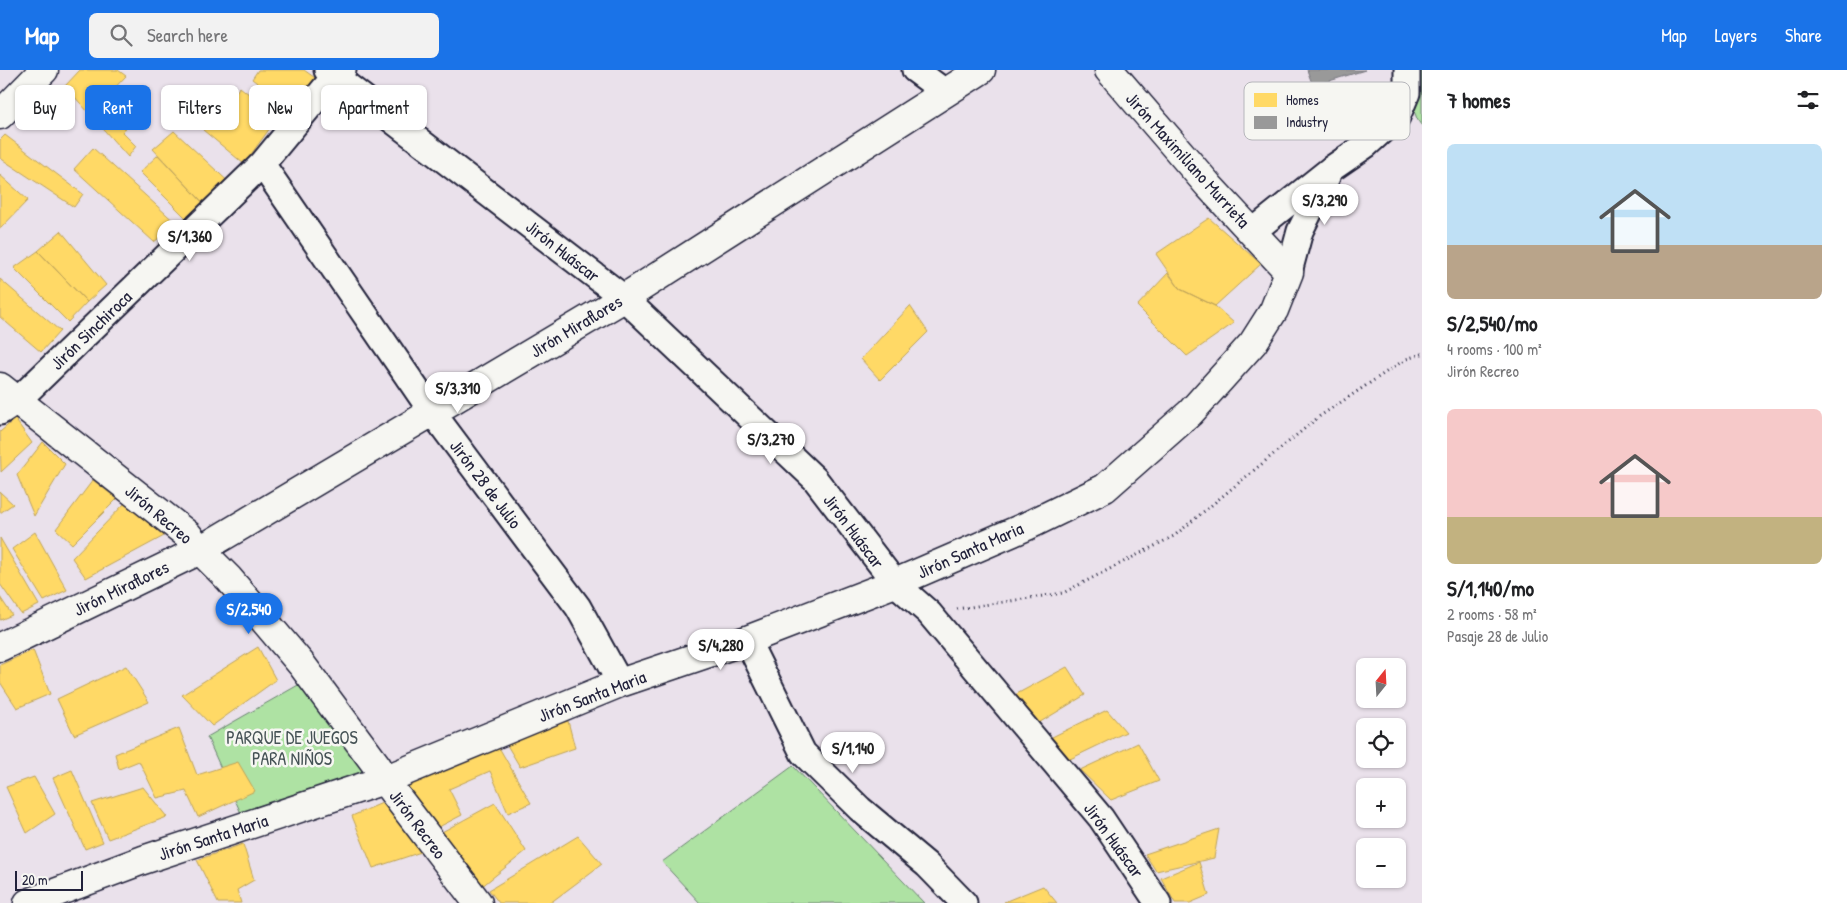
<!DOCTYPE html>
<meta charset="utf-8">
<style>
body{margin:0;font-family:"Patrick Hand",sans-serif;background:#f2f2f2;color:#202124;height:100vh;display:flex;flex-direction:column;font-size:19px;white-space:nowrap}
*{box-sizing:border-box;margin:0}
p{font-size:16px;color:#757577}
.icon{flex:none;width:28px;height:28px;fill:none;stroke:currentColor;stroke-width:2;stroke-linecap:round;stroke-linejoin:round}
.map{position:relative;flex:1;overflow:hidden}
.sheet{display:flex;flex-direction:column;background:#fff;width:425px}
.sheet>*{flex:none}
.banner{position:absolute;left:15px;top:15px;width:475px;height:45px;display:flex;gap:10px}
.needle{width:32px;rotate:18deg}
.buttons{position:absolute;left:1356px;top:588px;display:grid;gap:10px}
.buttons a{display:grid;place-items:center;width:50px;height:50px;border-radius:8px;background:#fff;box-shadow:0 1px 4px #0004;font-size:25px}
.scale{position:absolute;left:15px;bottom:12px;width:68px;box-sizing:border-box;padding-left:5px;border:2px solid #22223b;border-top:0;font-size:14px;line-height:18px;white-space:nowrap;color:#22223b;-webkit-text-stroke:4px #f6f6f2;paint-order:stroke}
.price{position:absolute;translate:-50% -42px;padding:0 11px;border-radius:18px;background:#fff;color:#222;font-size:16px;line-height:32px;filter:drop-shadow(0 1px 2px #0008)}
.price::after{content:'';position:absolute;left:50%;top:30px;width:15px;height:11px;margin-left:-8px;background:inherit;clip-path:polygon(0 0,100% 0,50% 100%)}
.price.selected{background:#1a73e8;color:#fff}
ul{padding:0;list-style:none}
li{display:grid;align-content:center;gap:10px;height:265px;padding:0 25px}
li span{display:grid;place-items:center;height:155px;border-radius:8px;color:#555}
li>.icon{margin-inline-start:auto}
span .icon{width:90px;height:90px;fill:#fffc;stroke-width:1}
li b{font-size:21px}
h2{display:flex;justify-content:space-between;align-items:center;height:60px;padding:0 25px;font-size:21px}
.pill{padding:0 18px;border-radius:8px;background:#fff;box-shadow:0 1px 4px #0004;font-size:18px;line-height:45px}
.pill.selected{background:#1a73e8;color:#fff}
header{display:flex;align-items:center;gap:30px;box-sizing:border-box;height:70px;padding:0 25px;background:#1a73e8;color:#fff}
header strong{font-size:24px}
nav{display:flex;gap:28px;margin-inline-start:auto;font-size:18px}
.search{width:350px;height:45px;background:#f2f2f2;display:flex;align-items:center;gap:12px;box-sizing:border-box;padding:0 18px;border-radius:8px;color:#757577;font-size:19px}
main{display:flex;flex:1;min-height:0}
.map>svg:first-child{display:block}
.green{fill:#aee2a3;stroke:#68826f}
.homes{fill:#ffd966;stroke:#bda259}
.industry{fill:#999;stroke:#75757d}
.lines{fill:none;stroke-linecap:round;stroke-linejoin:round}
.street-casing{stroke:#22223b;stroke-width:29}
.secondary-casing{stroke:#22223b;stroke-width:31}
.path{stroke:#22223b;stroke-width:3;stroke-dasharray:1 4;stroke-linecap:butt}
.street{stroke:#f6f6f2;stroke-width:25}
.secondary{stroke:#f6f6f2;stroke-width:28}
.labels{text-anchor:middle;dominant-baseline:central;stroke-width:5;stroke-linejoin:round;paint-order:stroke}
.street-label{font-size:18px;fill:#22223b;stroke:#f6f6f2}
.park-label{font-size:18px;fill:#455255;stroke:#f6f6f2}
.key{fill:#f6f6f2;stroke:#b6b6bb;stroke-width:1}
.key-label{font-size:14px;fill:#22223b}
</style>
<header>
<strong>Map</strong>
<div class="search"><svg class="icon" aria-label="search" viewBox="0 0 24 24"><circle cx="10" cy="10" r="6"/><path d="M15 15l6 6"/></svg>Search here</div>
<nav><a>Map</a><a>Layers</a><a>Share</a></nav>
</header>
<main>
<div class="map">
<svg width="1422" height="833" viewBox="0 0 1422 833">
<rect width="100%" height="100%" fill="#eae1eb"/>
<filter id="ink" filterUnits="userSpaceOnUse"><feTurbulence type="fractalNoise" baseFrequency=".02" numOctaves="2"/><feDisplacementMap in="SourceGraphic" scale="10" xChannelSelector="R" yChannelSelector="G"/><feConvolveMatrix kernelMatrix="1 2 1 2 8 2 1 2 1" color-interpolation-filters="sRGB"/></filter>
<g filter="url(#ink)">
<path class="green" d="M1416,0H1422V56C1409,42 1413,17 1416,0Z
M307,610L378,702L244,750L207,667Z
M793,696L924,833H700L662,792Z"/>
<path class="homes" d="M80,0H118L126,6L106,27L130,54L122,62L136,76L128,87L65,16Z
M258,0H304L318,10L294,41L252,9Z
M240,17L278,47L244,94L203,60Z
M174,61L234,117L208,138L153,79Z
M5,65L83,124L74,137L0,88V70Z
M93,78L177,154L154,172L74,99Z
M158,85L208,138L193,155L140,102Z
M0,105L28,130L0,159Z
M1209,148L1261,194L1215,236L1180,219L1156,184Z
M61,161L106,215L87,232L38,181Z
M38,181L87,232L68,252L14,198Z
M1168,203L1180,219L1215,236L1234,253L1187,286L1137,236Z
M0,209L60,261L41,282L0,247Z
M910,236L928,262L880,310L861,289Z
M15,349L32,373L1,402L0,362Z
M43,372L65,394L34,446L17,405Z
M93,410L117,429L72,474L56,459Z
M0,422L13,434L0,443Z
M126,432L164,466L86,508L72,488Z
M35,462L67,520L44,531L12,479Z
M0,468L39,535L21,544L0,514Z
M0,527L12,545L0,550Z
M258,577L276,610L212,656L182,625Z
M33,580L50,624L17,638L0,612V595Z
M126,596L149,632L74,665L57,629Z
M1067,597L1085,625L1037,654L1011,627Z
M1107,640L1126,662L1068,690L1048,669Z
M568,651L575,678L520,697L504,670Z
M179,658L197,705L238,692L255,721L198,747L186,721L157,728L139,691L119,699L115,684Z
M1138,673L1159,711L1111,730L1080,700Z
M497,674L531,733L508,743L490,701L449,719L462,745L433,760L397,715Z
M72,700L103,772L85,779L53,708Z
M34,707L55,744L27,763L6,717Z
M143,717L167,747L108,769L92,733Z
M389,730L424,781L373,798L352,746Z
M495,733L526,781L481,817L440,763Z
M1219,759L1214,788L1156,801L1145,784Z
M578,766L602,794L550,833H499L489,820Z
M243,774L254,810L237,820L241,833H218L197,790Z
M1199,792L1209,825L1190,833H1175L1161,808Z
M1043,816L1057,833L1004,832Z"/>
<path class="industry" d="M1307,0H1365L1313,16Z"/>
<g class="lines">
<defs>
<path id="street" d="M327,0L624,228L815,409L895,513L929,543L1101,748L1158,833
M915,0L945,22
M262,94L432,342L578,537L620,613
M1252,162L1331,99L1366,75L1397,47L1407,23V0
M1289,202L1300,161L1327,107
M0,342L17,331L262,94L334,7L343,0
M747,570L803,683L860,739L927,795L964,833"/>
<path id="secondary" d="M0,45L44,0
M0,317L188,465L200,480L229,509L302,595L377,696L384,710L478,833
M0,577L200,480L624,228L981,0
M28,833L143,790L384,710L620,613L747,570L895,513L1027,456L1105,418L1190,343L1253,273L1274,240L1289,202L1209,116L1109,0"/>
</defs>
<use href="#street" class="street-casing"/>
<use href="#secondary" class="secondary-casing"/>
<path class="path" d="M957,539L1063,523L1174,466L1320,346L1406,289L1422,284"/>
<use href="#street" class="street"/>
<use href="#secondary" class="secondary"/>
</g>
</g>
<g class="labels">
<g class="street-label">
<text transform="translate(1188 90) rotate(48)">Jirón Maximiliano Murrieta</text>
<text transform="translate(563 181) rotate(38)">Jirón Huáscar</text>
<text transform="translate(576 256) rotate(-31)">Jirón Miraflores</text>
<text transform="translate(91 260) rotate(-44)">Jirón Sinchiroca</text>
<text transform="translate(486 414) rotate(53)">Jirón 28 de Julio</text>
<text transform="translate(159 444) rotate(40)">Jirón Recreo</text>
<text transform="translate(854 461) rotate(53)">Jirón Huáscar</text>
<text transform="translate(970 480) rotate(-24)">Jirón Santa Maria</text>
<text transform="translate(121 518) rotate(-26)">Jirón Miraflores</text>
<text transform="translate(592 626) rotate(-21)">Jirón Santa Maria</text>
<text transform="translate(418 754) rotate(53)">Jirón Recreo</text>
<text transform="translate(213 767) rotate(-18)">Jirón Santa Maria</text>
<text transform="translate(1114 770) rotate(54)">Jirón Huáscar</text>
</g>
<g class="park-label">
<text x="292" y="667">PARQUE DE JUEGOS<tspan x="292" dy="21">PARA NIÑOS</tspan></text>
</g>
</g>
<rect x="1244" y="12" width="166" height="58" rx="8" class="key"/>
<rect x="1254" y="23" width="23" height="14" fill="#ffd966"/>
<rect x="1254" y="46" width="23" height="13" fill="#999"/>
<g class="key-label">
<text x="1286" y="35">Homes</text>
<text x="1286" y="57">Industry</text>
</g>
</svg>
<div class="buttons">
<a><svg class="needle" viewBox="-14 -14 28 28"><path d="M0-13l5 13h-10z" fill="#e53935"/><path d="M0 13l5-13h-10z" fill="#757577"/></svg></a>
<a><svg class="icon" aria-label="locate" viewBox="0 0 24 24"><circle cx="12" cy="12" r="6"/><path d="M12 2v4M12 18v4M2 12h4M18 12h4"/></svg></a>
<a>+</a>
<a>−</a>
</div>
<div class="scale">20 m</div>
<b class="price" style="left:1325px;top:156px">S/3,290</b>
<b class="price" style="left:190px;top:192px">S/1,360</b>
<b class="price" style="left:458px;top:344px">S/3,310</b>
<b class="price" style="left:771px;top:395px">S/3,270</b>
<b class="price selected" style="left:249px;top:565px">S/2,540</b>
<b class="price" style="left:721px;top:601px">S/4,280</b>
<b class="price" style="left:853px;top:704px">S/1,140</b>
<div class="banner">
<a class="pill">Buy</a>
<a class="pill selected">Rent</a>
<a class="pill">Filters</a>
<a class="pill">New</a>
<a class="pill">Apartment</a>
</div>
</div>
<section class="sheet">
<h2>7 homes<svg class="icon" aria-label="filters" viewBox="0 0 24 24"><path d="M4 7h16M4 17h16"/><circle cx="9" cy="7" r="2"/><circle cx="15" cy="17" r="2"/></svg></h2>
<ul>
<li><span style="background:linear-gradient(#bfe0f5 65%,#b9a48a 0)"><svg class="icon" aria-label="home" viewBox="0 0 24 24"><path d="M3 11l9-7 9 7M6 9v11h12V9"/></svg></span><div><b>S/2,540/mo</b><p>4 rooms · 100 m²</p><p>Jirón Recreo</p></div></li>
<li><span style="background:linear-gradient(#f6c9c9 70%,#c2b280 0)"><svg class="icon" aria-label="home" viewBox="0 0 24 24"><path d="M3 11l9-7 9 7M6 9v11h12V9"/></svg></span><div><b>S/1,140/mo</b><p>2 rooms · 58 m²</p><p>Pasaje 28 de Julio</p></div></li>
</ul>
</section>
</main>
